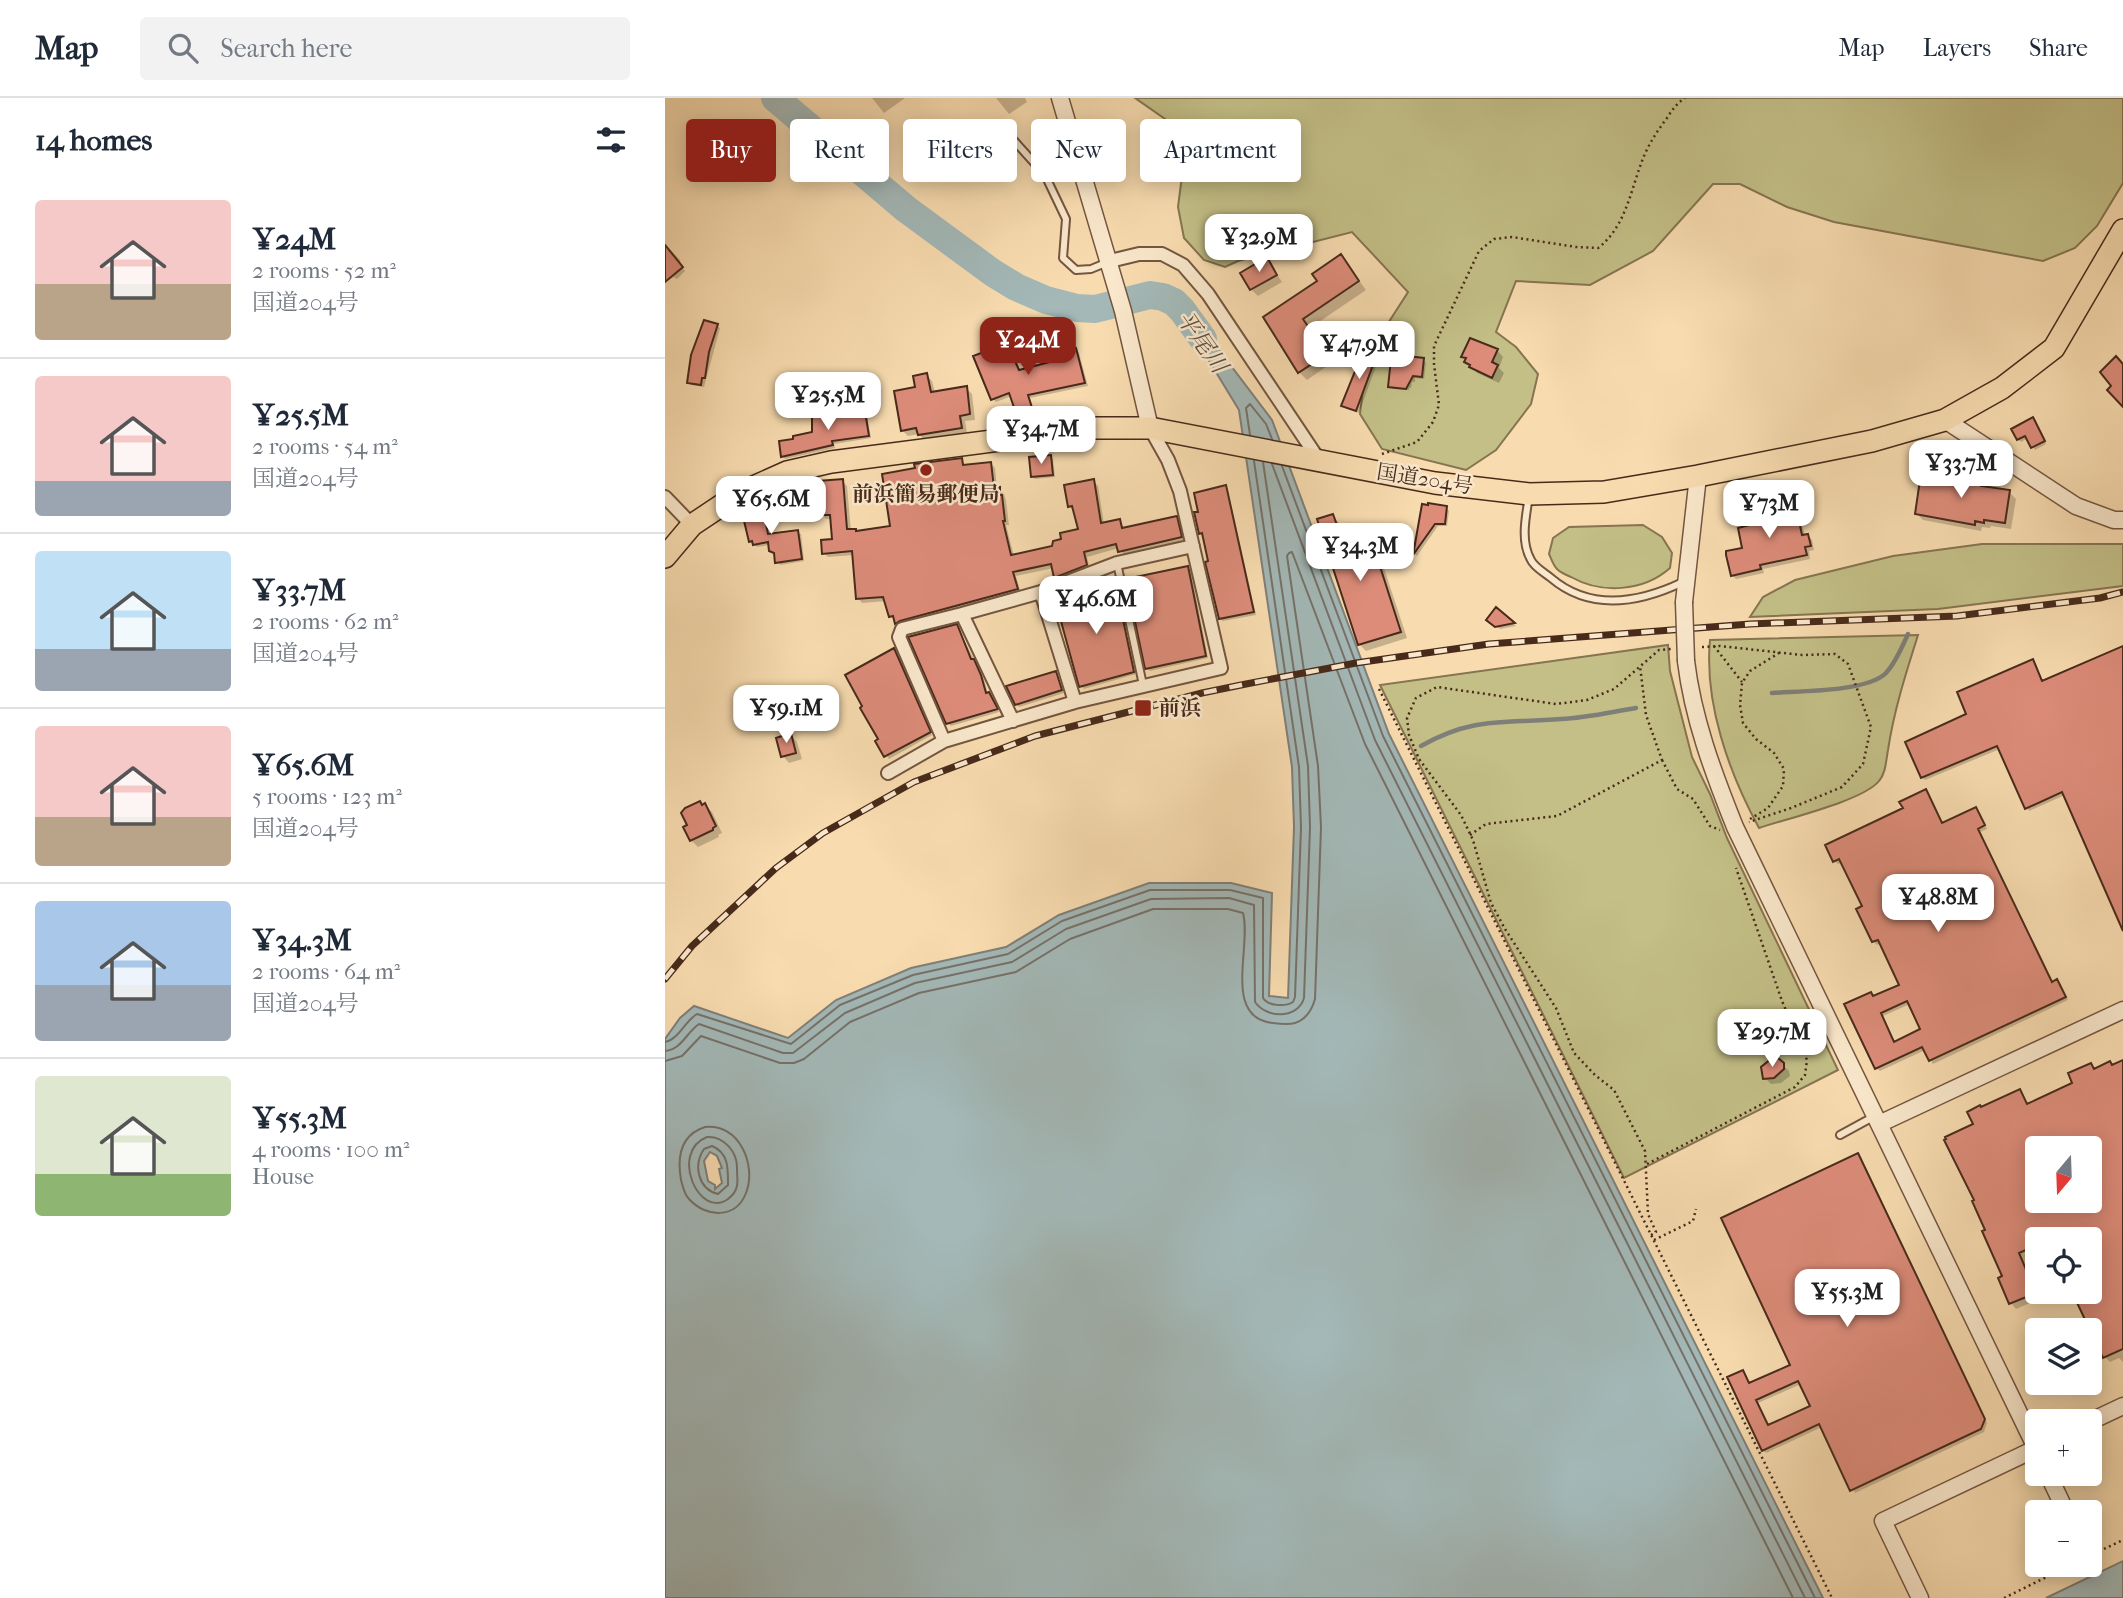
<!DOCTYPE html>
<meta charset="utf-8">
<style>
body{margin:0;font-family:"IM FELL French Canon","Noto Serif JP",serif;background:#f2f2f3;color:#1f2937;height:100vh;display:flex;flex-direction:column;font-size:26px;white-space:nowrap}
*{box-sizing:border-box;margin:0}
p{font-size:23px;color:#747a83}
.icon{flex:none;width:38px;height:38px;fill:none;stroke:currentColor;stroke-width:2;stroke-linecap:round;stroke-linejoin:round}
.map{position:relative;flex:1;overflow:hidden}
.drawer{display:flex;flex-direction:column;background:#fff;width:665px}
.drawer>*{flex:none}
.guide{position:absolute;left:21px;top:21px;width:665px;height:63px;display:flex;gap:14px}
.needle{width:46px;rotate:199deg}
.controls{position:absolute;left:1360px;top:1038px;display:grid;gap:14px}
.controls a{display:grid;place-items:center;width:77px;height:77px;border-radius:7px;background:#fff;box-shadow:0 4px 18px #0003;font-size:35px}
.price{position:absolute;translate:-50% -60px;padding:0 16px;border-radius:14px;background:#fff;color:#222;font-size:23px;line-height:46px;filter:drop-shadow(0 2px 4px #0008)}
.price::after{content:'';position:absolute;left:50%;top:42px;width:21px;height:16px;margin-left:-10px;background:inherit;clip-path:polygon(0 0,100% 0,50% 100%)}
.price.current{background:#8f2418;color:#fff}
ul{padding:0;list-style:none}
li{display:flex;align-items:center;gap:21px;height:175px;padding:0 35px}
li+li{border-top:2px solid #e0e1e3}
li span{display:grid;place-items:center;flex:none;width:196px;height:140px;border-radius:7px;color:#555}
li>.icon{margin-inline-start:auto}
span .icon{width:84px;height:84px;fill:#fffc;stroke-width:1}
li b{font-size:30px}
h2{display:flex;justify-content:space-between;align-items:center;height:84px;padding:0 35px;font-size:30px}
.tag{padding:0 24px;border-radius:7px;background:#fff;box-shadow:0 4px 18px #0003;font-size:24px;line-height:63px}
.tag.current{background:#8f2418;color:#fff}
header{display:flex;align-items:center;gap:42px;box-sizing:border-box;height:98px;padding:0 35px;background:#fff;border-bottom:2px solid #e0e1e3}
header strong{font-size:33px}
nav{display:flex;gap:38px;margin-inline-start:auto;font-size:24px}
.search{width:490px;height:63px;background:#f2f2f3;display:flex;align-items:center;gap:18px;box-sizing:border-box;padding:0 24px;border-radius:7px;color:#747a83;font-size:26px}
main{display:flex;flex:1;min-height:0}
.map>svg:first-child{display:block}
.green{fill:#c3bf87;stroke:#867451;stroke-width:2}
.water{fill:#a3b8b7;stroke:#7f7f79;stroke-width:2;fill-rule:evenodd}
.shadow{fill:#0003;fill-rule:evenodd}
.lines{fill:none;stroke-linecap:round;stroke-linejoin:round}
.shore{stroke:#767169;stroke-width:2}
.stream{stroke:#7f7f79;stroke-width:4.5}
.river{stroke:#a3b8b7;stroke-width:28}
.building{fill:#dd8c7a;stroke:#482a1b;stroke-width:2;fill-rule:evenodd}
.service-casing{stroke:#745640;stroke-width:10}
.minor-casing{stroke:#745640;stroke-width:16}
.tertiary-casing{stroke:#745640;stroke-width:19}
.trunk-casing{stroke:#482a1b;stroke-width:24}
.path{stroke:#482a1b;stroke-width:2.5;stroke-dasharray:2 3.5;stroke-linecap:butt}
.service{stroke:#fae8cc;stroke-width:6}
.minor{stroke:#fae8cc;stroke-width:12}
.tertiary{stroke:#fae8cc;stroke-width:16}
.trunk{stroke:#f8dcb0;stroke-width:21}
.rail-casing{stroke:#482a1b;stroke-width:7}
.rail{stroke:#fae8cc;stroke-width:4.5;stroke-dasharray:13;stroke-linecap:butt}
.tertiary-bridge-casing{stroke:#745640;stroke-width:19;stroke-linecap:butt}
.tertiary-bridge{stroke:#fae8cc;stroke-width:16}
.poi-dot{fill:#8f2418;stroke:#fae8cc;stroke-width:2.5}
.labels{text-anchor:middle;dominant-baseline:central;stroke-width:5;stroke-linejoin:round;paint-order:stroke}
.street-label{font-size:21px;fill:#482a1b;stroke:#fae8cc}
.poi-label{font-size:21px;font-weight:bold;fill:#482a1b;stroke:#fae8cc}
.water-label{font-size:23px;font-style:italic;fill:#5f4e42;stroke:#fae8cc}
</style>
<header>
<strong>Map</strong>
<div class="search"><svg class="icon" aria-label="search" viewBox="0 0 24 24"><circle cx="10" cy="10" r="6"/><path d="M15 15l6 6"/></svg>Search here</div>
<nav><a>Map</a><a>Layers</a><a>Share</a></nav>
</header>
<main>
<section class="drawer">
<h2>14 homes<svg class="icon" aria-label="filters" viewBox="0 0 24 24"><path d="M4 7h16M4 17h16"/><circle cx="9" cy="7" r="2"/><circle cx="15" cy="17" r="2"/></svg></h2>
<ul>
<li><span style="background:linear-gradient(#f6c9c9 60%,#b9a48a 0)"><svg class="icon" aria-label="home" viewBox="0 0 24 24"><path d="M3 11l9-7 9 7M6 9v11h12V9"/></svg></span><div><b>¥24M</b><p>2 rooms · 52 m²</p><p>国道204号</p></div></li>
<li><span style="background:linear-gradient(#f6c9c9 75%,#9aa5b1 0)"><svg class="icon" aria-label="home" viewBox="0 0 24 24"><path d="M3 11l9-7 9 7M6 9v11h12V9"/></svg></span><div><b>¥25.5M</b><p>2 rooms · 54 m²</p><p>国道204号</p></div></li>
<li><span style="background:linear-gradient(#bfe0f5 70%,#9aa5b1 0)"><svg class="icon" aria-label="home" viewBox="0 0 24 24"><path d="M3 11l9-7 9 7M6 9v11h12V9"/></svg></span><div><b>¥33.7M</b><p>2 rooms · 62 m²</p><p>国道204号</p></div></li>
<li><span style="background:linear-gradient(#f6c9c9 65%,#b9a48a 0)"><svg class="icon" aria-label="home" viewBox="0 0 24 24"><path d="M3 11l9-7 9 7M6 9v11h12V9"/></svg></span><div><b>¥65.6M</b><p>5 rooms · 123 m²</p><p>国道204号</p></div></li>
<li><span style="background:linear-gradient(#a9c7e8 60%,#9aa5b1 0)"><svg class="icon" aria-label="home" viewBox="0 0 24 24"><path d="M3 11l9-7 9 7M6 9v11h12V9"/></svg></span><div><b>¥34.3M</b><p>2 rooms · 64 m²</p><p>国道204号</p></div></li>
<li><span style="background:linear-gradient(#dfe7d0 70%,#8fb573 0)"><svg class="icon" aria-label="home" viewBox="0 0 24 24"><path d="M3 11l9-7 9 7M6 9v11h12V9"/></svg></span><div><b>¥55.3M</b><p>4 rooms · 100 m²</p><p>House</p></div></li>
</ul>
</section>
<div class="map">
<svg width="1458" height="1500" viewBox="0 0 1458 1500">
<rect width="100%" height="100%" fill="#f8dcb0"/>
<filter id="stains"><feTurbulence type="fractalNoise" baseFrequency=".00286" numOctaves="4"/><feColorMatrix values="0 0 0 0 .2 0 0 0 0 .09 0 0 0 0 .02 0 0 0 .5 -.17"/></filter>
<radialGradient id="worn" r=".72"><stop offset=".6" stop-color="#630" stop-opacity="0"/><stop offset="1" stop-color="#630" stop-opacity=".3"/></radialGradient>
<path class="green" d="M470,0H1458V85L1432,128L1410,150L1378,163L1169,124L1122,109L1075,86H1048L988,153L925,187L851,183L831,234L851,249L873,276L866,306L831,352L801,372L717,351L695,316L700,274L720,230L743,194L687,134L573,163L560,169L539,162L519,140L513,109L517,78L516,51L500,21Z
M978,427L997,439L1007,455L1005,470C978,494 936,496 906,479C901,477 895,474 892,471C888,467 886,460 884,456L888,440L904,429Z
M1317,446H1458V488L1273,511L1085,519L1098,499L1130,482L1228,458Z
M1253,537C1241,575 1229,612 1223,652C1221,662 1221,675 1214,683C1198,703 1120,721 1094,730C1064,675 1039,605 1045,542Z
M1003,547L1005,573L1027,659L1045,696L1062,740L1173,972L959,1080L715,587Z"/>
<path class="water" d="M517,210L538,231L607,322L724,636L1158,1500H0V941L15,920L29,908L123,940L171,902L246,870L341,849L394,817L484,785H566L607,795L604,898L623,900L629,729L627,669L574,312L518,220L515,212ZM45,1054L52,1058L57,1070L54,1071L57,1085L50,1091V1087L43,1083L39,1063Z
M1458,1463V1500H1381Z"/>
<path class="shadow" d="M207,0H240L219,15Z
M331,0H360L362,4L344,16Z
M0,146L15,162L16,168L20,173L12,181L8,179L0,184Z
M676,158L701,192L645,230L668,264L642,282L634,274L601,220L654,184Z
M602,162L617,184L593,198L586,191Z
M52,228L55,230L39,289L26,287L24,284Z
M411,252L414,255L423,288L365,300L370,316L357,321L354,317L347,298L331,304L328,301L324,254L330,265L347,258L355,274L398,263Z
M832,252L838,259L834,270L839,275L834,285L812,275L799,258Z
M711,257L714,260L694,315L681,310L678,307Z
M758,262L761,265L759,281L750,280V284H747L746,290H744V292L728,291L725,288Z
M261,277L267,283L270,295L301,290L307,296L310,322L300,323L302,335L260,343L254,336L243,338L237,332Z
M196,312L202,318L206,340L169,346L170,350L120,361L117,358L130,342Z
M1370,324L1381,346L1370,352L1363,340L1356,344L1353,341Z
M385,359L388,361L390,379L370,381L367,378Z
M296,362L301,369L326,366L330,370L332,391L339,396L341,403L344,427H341L349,458L388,449L415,432L409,413L404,408L428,383L433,388L439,426L455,423L460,432L511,420L516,425L520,444L459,457L454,450L422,459L425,472L395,483L391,479L389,470L351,478L356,496L236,529L226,518L221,503L197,505L193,500L189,457L163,459L159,455L169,442L167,421H161L157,416L177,383L182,388L186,433L193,435L227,430Z
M1315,386L1320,391L1344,394L1351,401L1346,431L1326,428L1325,430L1317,429L1316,433L1258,422L1251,415Z
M560,389L563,392L591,517L558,523L555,521L545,465L538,438L535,435Z
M1129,406L1133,410L1140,438H1143L1147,442L1149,452L1144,453L1145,461L1098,471L1099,475L1071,481L1067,477L1094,426Z
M97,408L100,411L105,437L133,434L136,436L139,463L115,467L105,447L92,449L86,443Z
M758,408L781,410L784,413L782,428H773L752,458L750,456Z
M667,418L674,425L677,434L685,440L703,436L710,443L742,540L701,553L695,547L654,422Z
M523,470L526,473L543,560L485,573L482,570Z
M451,490L453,493L471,576L419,591L416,588Z
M832,511L851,528L835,531L823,522Z
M292,528L319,581L323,596L327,599L334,614L286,628L283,625Z
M1458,550V829L1400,697L1364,713L1335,651L1260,682L1257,679L1303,617L1368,563L1378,585Z
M229,552L267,637L224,661L212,643L215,642Z
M391,575L399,595L354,609L351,606Z
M125,637L132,644L137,661L124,665L118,658Z
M1261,693L1278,726L1311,711L1314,714L1322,731L1315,734L1388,885L1392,883L1395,887L1403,902L1268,966L1260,952L1215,973L1211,970L1209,900L1237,887L1216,845L1212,847L1208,843L1199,809L1178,764L1173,766L1170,763ZM1245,906L1258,932L1230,945L1218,918Z
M40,707L47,714L57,735L53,737L54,739L33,749L26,742L21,730Z
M1113,962L1124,973L1125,978L1116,985L1106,986L1100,980Z
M1425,967L1430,972L1458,967V1264L1454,1260L1445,1264L1440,1259L1409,1194H1424V1141H1372V1194H1391L1351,1211L1346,1205L1335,1181L1339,1179L1323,1133L1311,1027L1354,993L1364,1008L1410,986ZM1372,1050H1424V1102H1372Z
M1193,1057L1322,1325L1319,1334L1190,1395L1157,1329L1101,1355L1098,1352L1077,1274L1085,1287L1128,1267ZM1136,1286L1147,1309L1104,1328L1093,1305Z"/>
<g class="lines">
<path class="shore" d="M585,337L581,310L585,306L601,326L607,341
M607,366L710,642L1140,1500
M617,368L718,638L1150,1500
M0,944C13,942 20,923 32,916L126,946L175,907L248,877L343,856L397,823L485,792H565L598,800V900C603,908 620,909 628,904L630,899L636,729L634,669L589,363
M0,953C17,951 21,935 34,926L118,955H128L180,915L250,885L347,864L401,831L486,801L564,800L589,807L590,904C602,921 633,921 639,900L645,729L643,668L598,364
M0,963L17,958L36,938L115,965H129L139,961L185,924L254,895L351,874L405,841L488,811H563L578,815C587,848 557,920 608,925C615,926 623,927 630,925C642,921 647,912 650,901L656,729L653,668L622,458L624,455L627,454L700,646L1128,1500
M40,1029C74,1025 92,1067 81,1095C71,1121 41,1120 24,1101C19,1096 18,1089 16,1082C12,1059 15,1037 40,1029Z
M42,1039C59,1038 73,1054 72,1072C72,1077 73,1083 72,1088C71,1093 67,1098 63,1101C34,1122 4,1054 42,1039Z
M47,1048C64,1055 63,1071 63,1087L53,1096C33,1091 28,1067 39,1051Z"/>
<path class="stream" d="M1107,595C1134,593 1202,594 1221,575C1231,564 1237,549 1243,536
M756,648C809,618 839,626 896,621C921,620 946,614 971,610"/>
<path class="river" d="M110,0L241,111L328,175L351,189L381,202L412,210L430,211L485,197L498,199L509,204L517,212L538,241"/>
</g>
<path class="building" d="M0,147L18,169L0,184Z
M676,156L694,183L638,221L662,256L633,275L598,219L652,183L647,176Z
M602,159L612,177L585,192L575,175Z
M39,222L53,226L44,254L40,280H37L36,287L22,285L26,257Z
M805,240L833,251L827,264L833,267L827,280L804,269L805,267L799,264L801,260L796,259Z
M411,250L420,285L363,297L368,313L352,318L344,295L326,302L308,258L324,252L329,263L347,256L354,272L396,261L394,254Z
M699,251L712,256L691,313L676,308Z
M732,257L759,260L757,279L748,278L741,291L723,289L726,261L731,263Z
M1451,258L1458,266V309L1442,292L1446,288L1435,274Z
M262,275L266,294L302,288L305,316L295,318L297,330L253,337L251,330L236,333L229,293L250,289L248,278Z
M197,310L198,314L200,313L204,338L167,343L168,347L116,359L114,343L128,341V338L147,334V319Z
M1368,319L1380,343L1366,350L1360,338L1352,342L1346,331Z
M386,357L388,377L366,379L364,359Z
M297,360L298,367L326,364L329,390L335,389V397H337L340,423H338L346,457L387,448L388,443L396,441L395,435L413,431L407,408L403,409L399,387L429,381L436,425L455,421L457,430L512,418L517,439L453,454L451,446L419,454L422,467L389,480L386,466L348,474L353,491L235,523L230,526L228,518L224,519L218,499L191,501L187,453L157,456L156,442L167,441L165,417H155L153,383L178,381L182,431H191V433L225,428L217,376L250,370L249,366Z
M1256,375L1316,384V388L1345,392L1340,425L1319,422V425L1310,423V427L1250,416Z
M561,387L589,514L554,521L540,464L543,463L537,435L534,436L529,414H533L529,395Z
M1130,404L1137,437L1143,436L1146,448L1140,449L1142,457L1095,467L1096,471L1066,478L1061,457V453L1077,450L1073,430L1092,425L1088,414Z
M763,405L782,408L780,426H770L748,457L757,406L763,407Z
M97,406L103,436L133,432L137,461L110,465L109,455L104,453L103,444L88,447L87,443L84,444L76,410Z
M668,416L674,433L679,431L682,441L704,434L736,534L693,547L652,421Z
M523,468L541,558L480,571L461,481Z
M451,488L469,574L414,589L391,505Z
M831,509L850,525L830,529L821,522Z
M292,526L306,561H309L316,577L321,595L324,594L333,611L281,626L243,539Z
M1458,548V833L1397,694L1360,711L1332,648L1256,680L1240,644L1301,616L1292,594L1368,561L1377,583Z
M229,550L266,634L219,659L210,643L213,641L195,610L197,608L180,577Z
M391,573L397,592L350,607L341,588Z
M126,635L131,655L116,659L111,640Z
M1261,691L1277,725L1311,709L1320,727L1313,731L1387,884L1392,881L1401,899L1264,963L1257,949L1210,971L1179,906L1206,894L1208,898L1234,887L1213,842L1207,844L1191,811L1197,808L1174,761L1168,764L1160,747L1238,710L1234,704ZM1242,903L1255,931L1229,944L1216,915Z
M35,703L37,707L40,705L51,728L48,730V732L25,743L18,729L22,727L16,715L20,710Z
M1113,960L1119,965V971L1109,980L1098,981L1096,969L1106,961Z
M1458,962V1251L1438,1260L1407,1194H1424V1141H1397L1395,1137L1385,1141H1372V1147L1354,1155L1371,1195L1344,1206L1333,1180L1337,1178L1317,1133L1320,1132L1307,1103L1309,1102L1279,1042L1281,1041L1280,1039L1308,1026L1302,1014L1315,1007L1316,1009L1355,991L1362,1006L1407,985L1403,975L1426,965L1429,971L1445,963L1447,967ZM1372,1050H1424V1102H1372Z
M1193,1055L1320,1321L1316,1331L1185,1393L1154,1326L1097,1353L1062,1279L1078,1272L1084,1285L1125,1267L1056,1120ZM1133,1283L1145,1308L1103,1327L1091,1302Z"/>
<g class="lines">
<defs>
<path id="service" d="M336,28L380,77L401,121L398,160L411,172L426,171L443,164
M864,398C861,418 855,443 866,462C869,469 880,475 886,480C926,514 974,505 1018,484
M452,465L478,587
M1175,1037L1208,1019"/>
<path id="minor" d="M445,163L474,156H497L518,167L543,196L654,362
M0,399L27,427
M376,494L452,465L528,448
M297,516L237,531L234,539L279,643L410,604L556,570L515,393L503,362L485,330
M348,623L297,516L376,494L410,604
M223,675L279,643"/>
<path id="tertiary" d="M395,0L458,213L485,330
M1280,322L1411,408L1449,422H1458
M1019,504L1033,378
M1021,563C1028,621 1048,674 1070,729L1372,1352
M1214,1026L1458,912
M1424,1324L1458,1308
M1383,1376L1401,1414
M1255,1500L1218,1423L1372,1350"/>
<path id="trunk" d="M0,459L27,427L75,395L122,374L166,364L426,330H485L770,385L864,396L939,394L1033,378L1207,343L1280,322L1337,290L1389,250L1458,132"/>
</defs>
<use href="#service" class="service-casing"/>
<use href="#minor" class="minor-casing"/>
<use href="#tertiary" class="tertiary-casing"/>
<use href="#trunk" class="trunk-casing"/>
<path class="path" d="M717,356L752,344L768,324L774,307L769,266V248L814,153L829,141L847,139L911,149L933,150C962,128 966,89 979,58C985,44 993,32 1002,20C1007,12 1012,5 1020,0
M1049,548L1077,584
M1037,549L1055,548L1137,557L1170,556L1183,566L1206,629L1198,666L1177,689L1126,710L1084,724
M714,591L1167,1500
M997,662L1012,691L1028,701L1045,728L1055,732
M1085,721L1103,710L1118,688L1119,671L1109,655L1091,641L1078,625L1075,607L1077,585L1085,573L1114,555
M805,737L821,726L892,718L997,662L981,617L975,568
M982,1066L1130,989L1140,977L1142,962L1117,903L1071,770
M986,1137L991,1134L983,1116L980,1053L949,992L930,977L909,955L891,910L840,831L826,805L808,742L796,717L754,661L744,637L742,620L751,600L772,589L891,606L922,602L949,591L994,552L1006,551
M989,1142L1028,1123L1031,1111
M1424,1458L1458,1442
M1339,1500L1408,1466"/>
<use href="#service" class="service"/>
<use href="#minor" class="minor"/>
<use href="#tertiary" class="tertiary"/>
<use href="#trunk" class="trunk"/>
<defs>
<path id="rail" d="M0,881L27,848L111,770L158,735L249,684L370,638L537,595L581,586L691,565L824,546L1085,526L1292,518L1435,500L1458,494"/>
</defs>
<use href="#rail" class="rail-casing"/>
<use href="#rail" class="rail"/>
<defs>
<path id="tertiary-bridge" d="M1019,504L1021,563"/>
</defs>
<use href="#tertiary-bridge" class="tertiary-bridge-casing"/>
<use href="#tertiary-bridge" class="tertiary-bridge"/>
</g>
<g class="poi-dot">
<circle cx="261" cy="372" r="7"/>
<rect x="469" y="601" width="18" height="18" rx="3.5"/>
</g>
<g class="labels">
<g class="street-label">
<text transform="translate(760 381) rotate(9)">国道204号</text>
</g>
<g class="poi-label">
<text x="261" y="396">前浜簡易郵便局</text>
<text x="494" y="610" text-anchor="start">前浜</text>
</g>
<g class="water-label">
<text transform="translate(537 244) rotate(55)">平尾川</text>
</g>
</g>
<rect width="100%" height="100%" filter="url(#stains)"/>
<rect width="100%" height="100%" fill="url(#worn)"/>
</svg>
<div class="controls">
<a><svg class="needle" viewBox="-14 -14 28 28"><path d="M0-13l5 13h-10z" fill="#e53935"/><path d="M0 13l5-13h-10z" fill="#747a83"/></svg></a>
<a><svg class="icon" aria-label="locate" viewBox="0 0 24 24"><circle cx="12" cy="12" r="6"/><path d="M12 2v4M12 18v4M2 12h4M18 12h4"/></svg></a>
<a><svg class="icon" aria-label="layers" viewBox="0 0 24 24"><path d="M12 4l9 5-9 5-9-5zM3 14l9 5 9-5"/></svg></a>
<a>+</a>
<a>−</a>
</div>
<b class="price" style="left:594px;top:176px">¥32.9M</b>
<b class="price current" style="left:363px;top:279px">¥24M</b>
<b class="price" style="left:694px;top:283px">¥47.9M</b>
<b class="price" style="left:163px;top:334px">¥25.5M</b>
<b class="price" style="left:376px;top:368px">¥34.7M</b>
<b class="price" style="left:1296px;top:402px">¥33.7M</b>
<b class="price" style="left:106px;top:438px">¥65.6M</b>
<b class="price" style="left:1104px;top:442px">¥73M</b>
<b class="price" style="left:695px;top:485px">¥34.3M</b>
<b class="price" style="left:431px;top:538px">¥46.6M</b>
<b class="price" style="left:121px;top:647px">¥59.1M</b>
<b class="price" style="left:1273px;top:836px">¥48.8M</b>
<b class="price" style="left:1107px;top:971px">¥29.7M</b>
<b class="price" style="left:1182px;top:1231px">¥55.3M</b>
<div class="guide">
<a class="tag current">Buy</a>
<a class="tag">Rent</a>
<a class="tag">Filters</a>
<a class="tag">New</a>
<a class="tag">Apartment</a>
</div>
</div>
</main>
